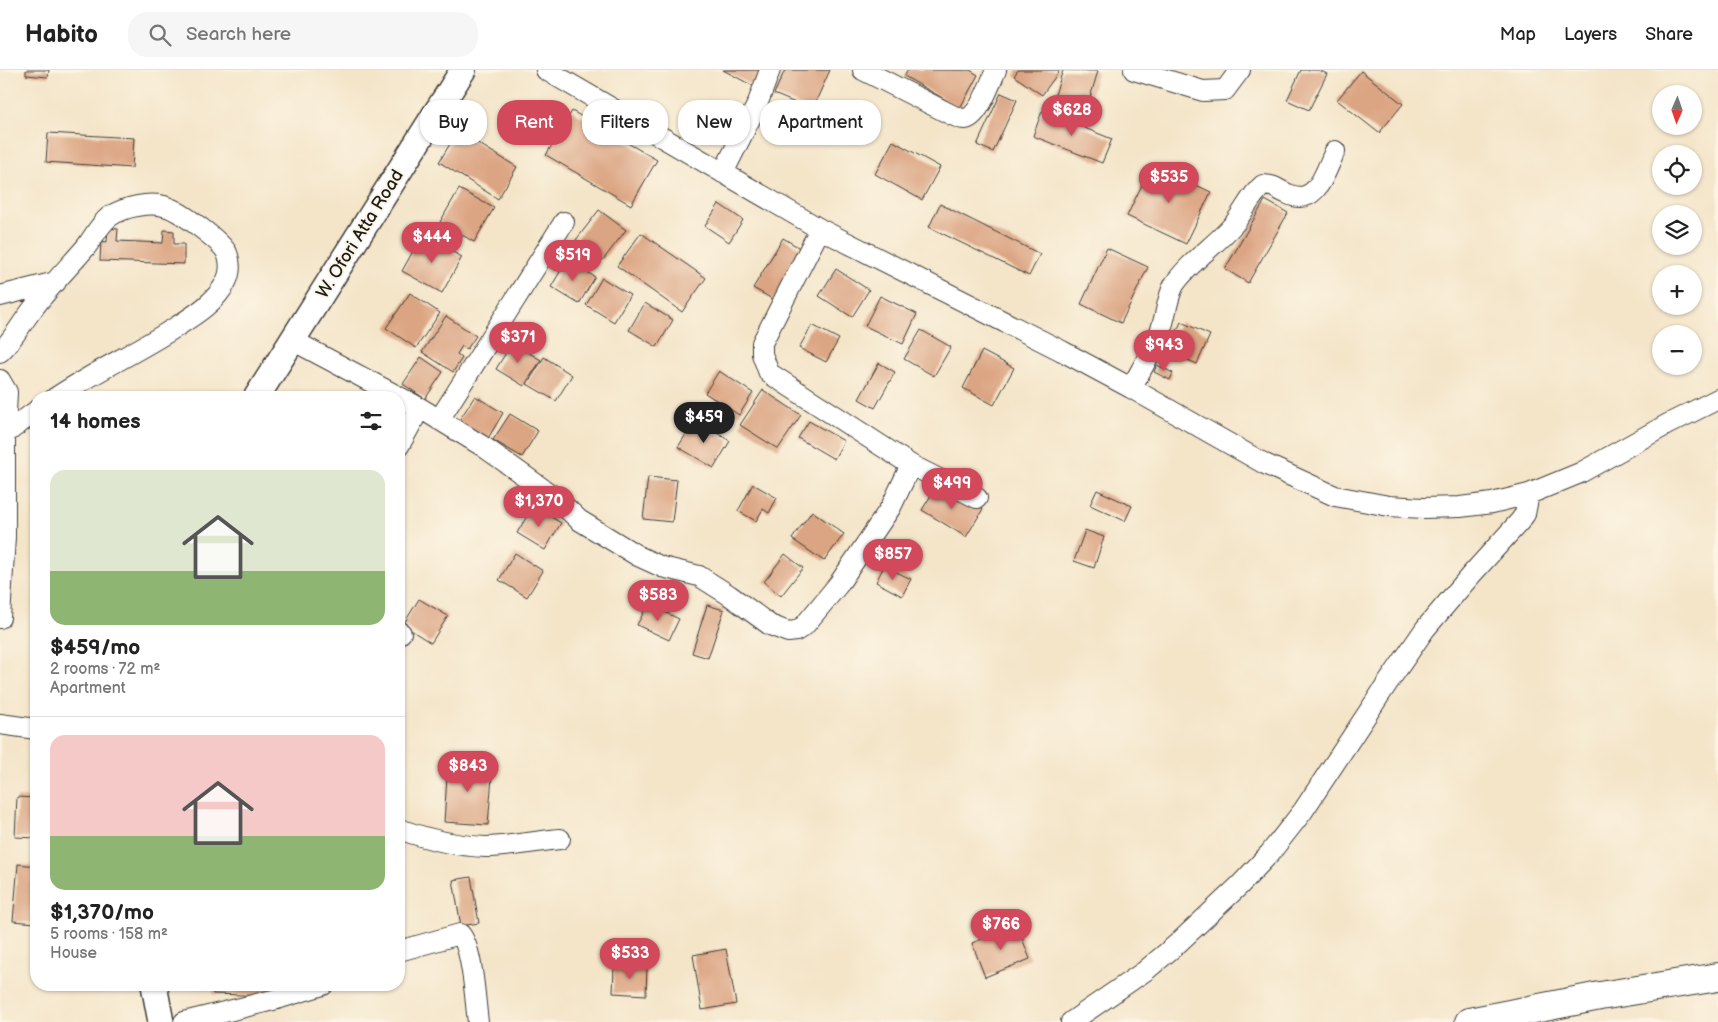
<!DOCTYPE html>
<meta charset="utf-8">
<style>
body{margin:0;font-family:"Balsamiq Sans",sans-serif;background:#f6f6f6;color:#222;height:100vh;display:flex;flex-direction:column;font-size:19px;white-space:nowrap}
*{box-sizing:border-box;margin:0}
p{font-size:16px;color:#767676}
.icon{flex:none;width:28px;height:28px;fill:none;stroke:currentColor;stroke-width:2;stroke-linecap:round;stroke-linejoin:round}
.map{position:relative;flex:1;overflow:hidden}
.sheet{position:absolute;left:30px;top:321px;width:375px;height:600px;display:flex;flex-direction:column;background:#fff;border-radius:20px;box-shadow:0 1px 4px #0004}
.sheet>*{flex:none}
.guide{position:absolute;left:420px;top:30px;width:475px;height:45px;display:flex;gap:10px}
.needle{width:32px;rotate:182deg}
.tools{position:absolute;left:1652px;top:15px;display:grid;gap:10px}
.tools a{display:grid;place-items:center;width:50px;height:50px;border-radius:50%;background:#fff;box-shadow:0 1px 4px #0004;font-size:25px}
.price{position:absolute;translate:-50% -42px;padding:0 11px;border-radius:18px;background:#d1495b;color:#fff;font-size:16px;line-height:32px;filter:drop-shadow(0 1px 2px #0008)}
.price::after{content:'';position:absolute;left:50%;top:30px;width:15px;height:11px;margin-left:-8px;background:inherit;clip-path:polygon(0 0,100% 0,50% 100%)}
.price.current{background:#222;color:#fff}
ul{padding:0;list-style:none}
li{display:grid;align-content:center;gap:10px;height:265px;padding:0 20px}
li+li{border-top:1px solid #e0e0e0}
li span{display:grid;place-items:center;height:155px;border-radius:15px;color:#555}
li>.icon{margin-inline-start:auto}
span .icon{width:90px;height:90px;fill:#fffc;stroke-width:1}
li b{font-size:21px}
h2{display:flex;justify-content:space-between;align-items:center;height:60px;padding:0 20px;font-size:21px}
.pill{padding:0 18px;border-radius:20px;background:#fff;box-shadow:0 1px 4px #0004;font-size:18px;line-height:45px}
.pill.current{background:#d1495b;color:#fff}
header{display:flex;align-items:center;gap:30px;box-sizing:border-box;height:70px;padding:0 25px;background:#fff;border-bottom:1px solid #e0e0e0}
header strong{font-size:24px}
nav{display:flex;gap:28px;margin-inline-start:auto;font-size:18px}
.search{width:350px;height:45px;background:#f6f6f6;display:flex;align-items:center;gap:12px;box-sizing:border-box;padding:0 18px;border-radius:20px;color:#767676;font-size:19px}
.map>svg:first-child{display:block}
.building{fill:#dba482}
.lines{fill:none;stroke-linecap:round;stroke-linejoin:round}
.minor-casing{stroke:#3c3a36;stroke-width:22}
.major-casing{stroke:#3c3a36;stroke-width:28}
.highway-casing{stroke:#3c3a36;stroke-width:30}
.minor{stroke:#fff;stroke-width:20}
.major{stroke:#fff;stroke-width:25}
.highway{stroke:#fff;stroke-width:28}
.labels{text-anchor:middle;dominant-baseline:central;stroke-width:4;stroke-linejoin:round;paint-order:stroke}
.street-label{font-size:18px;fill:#1c1c1c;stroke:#fcf5e5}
</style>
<header>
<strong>Habito</strong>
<div class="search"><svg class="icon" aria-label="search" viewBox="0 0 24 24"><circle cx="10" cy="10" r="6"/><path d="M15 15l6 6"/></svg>Search here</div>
<nav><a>Map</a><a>Layers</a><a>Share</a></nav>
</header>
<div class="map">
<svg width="1718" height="952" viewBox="0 0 1718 952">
<rect width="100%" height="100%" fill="#fcf5e5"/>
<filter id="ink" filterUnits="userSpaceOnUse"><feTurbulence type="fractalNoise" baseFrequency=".02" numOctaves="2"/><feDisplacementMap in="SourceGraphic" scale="10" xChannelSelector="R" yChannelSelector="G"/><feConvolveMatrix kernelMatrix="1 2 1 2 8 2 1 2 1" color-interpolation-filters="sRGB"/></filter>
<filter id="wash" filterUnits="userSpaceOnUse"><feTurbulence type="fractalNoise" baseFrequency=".0096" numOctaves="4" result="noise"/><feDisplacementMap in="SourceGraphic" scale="20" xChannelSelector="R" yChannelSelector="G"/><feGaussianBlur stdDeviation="1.12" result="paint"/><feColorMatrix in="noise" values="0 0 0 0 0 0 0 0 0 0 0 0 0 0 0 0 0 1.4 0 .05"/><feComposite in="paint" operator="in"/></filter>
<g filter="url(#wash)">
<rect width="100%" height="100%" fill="#f4e5c9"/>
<g id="blocks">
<path class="building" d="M26,0H49L48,7L26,5Z
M723,0H764L755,17Z
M785,0H830L812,40L774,24Z
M908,0H970L978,5L960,38L904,6Z
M1018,0H1060L1042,25L1014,6Z
M1063,0L1098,1L1086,41L1053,31Z
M1301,0H1319L1327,4L1309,40L1287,30Z
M1361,1L1403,34L1379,63L1337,30Z
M1001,23L1017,30L993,82L977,75Z
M572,41L657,90L631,135L546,85Z
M1042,41L1112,69L1102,93L1033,66Z
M458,61L517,97L498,129L439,92Z
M48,63L134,68L132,98L46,92Z
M893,71L940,97L922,130L875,104Z
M1152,94L1211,122L1186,174L1127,146Z
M459,119L494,138L474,172L440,152Z
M1265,130L1288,143L1248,213L1225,199Z
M719,134L743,150L729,172L705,156Z
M940,134L1040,184L1029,206L929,157Z
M599,140L626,160L603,190L576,170Z
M108,158L118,159L117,171L163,173L164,160L174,161V174H184V194L100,191L101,171L107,172Z
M641,163L706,208L682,242L617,196Z
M422,165L462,187L442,223L402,201Z
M783,168L803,180L774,230L753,218Z
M1107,178L1148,197L1121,253L1081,234Z
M567,190L595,207L579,234L551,217Z
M836,199L869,220L852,247L819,226Z
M602,208L630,225L614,252L586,235Z
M410,223L440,243L416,278L386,258Z
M880,226L917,244L903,274L865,256Z
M645,233L673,250L657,277L629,260Z
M446,246L476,266L467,279L462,276L457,284L462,288L453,302L422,282Z
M1181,252L1210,265L1197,294L1168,281Z
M812,255L839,269L826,292L799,278Z
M921,260L951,277L934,306L904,289Z
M512,273L541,290L524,316L496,299Z
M982,281L1014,298L994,335L963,318Z
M421,287L443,302L425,329L403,314Z
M544,287L572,305L556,331L527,314Z
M879,293L895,302L875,338L859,329Z
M1157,295L1173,303L1170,310L1154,302Z
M719,301L753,323L739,345L705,323Z
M763,320L801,345L778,379L740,355Z
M475,326L503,343L487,370L458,352Z
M510,344L538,361L522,387L493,370Z
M695,350L730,371L714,398L678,377Z
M809,351L844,371L834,389L798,368Z
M648,407L677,410L672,452L643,449Z
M939,412L983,439L966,467L922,440Z
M753,414L777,428L769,443L763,439L756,451L738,441Z
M1097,420L1132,436L1125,451L1090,435Z
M533,436L561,453L545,480L517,463Z
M812,441L844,464L824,491L792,469Z
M1085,460L1104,467L1094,498L1074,491Z
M515,483L543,501L527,527L499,510Z
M785,484L803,498L781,526L764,512Z
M884,496L911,509L902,526L876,512Z
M419,529L448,546L431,573L403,555Z
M648,534L679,549L669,570L637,555Z
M707,535L724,540L708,588L692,583Z
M448,692L493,695L488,755L444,752Z
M17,727L36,728V768L15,767Z
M18,794L36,796V853L13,851Z
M471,807L479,853L461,856L453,810Z
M1017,855L1030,889L985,907L972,873Z
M726,879L736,934L702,940L693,885Z
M614,896L647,897L646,925L613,923Z
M213,915H271L270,926L213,924Z"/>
</g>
</g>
<g filter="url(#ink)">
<use href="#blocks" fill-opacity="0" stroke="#3c3a36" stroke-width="1"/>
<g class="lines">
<defs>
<path id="minor" d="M546,0L820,159L1062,281L1131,318L1265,394L1335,426L1389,436L1423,438L1460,437L1492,433L1529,424L1580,403L1668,354L1718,329
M863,0L952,45C955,46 960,49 964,49C978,50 991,11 996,0
M1134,0L1203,21L1225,20L1240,0
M723,103L757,35L770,0
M820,159L762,273V284L769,303L911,395L977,428
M0,226L56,212
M292,270L420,338L484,377L557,429L579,450L638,486L662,497L699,506L729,525L770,555L788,562L796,561L804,556L838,515L891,437L911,395
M0,282C13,270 21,254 32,240C48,218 68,198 86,177C93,168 100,154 109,147C123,137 151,131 167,137C180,141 221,171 227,183C231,193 231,202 226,212C216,232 195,245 176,257C137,282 94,302 55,328
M0,310L7,322L5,364V467L0,548
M1131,318C1142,299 1153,280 1161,259C1166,246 1167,228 1174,215C1188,193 1216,175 1233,155C1244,142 1250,126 1263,115C1278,116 1275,119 1288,124C1317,137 1325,102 1335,81
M439,350L564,152
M5,364L36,341
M399,376L420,338
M399,563H401
M0,654L36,659
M399,759C427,769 457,776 486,777C509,777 537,771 560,769
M399,881L460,864C473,878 475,931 478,952
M184,952L277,929L323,915
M1071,952L1145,901L1176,875L1240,815L1270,783L1303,741L1387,614L1425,559L1471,505L1520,451L1525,444L1529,424"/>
<path id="major" d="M256,328L463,0
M154,915L161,952"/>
<path id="highway" d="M1469,952L1600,926L1718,907"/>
</defs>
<use href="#minor" class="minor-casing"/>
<use href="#major" class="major-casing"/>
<use href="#highway" class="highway-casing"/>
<use href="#minor" class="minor"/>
<use href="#major" class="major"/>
<use href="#highway" class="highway"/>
</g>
</g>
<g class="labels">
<g class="street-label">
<text transform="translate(360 164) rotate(-58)">W. Ofori Atta Road</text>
</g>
</g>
</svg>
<div class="tools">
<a><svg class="needle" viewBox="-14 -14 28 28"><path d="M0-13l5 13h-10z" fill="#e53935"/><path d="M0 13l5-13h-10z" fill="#767676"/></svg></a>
<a><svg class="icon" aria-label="locate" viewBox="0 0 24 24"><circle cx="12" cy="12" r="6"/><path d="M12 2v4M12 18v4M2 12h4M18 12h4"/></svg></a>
<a><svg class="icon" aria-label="layers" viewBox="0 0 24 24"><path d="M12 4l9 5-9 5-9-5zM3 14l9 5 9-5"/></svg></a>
<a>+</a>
<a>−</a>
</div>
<b class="price" style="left:1072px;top:67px">$628</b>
<b class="price" style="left:1169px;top:134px">$535</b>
<b class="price" style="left:432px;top:194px">$444</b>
<b class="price" style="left:573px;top:212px">$519</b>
<b class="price" style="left:518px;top:294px">$371</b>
<b class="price" style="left:1164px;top:302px">$943</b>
<b class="price current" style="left:704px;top:374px">$459</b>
<b class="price" style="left:952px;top:440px">$499</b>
<b class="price" style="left:539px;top:458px">$1,370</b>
<b class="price" style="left:893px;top:511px">$857</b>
<b class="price" style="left:658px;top:552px">$583</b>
<b class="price" style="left:468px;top:723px">$843</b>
<b class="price" style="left:1001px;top:881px">$766</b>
<b class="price" style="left:630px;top:910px">$533</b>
<div class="guide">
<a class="pill">Buy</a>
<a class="pill current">Rent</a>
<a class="pill">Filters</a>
<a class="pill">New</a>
<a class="pill">Apartment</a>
</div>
<section class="sheet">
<h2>14 homes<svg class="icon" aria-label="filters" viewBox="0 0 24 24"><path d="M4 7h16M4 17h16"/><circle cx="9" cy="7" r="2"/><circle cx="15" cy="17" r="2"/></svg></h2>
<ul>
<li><span style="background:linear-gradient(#dfe7d0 65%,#8fb573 0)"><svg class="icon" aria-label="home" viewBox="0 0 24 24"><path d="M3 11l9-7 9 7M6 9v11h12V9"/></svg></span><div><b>$459/mo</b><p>2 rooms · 72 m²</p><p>Apartment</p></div></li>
<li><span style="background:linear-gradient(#f6c9c9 65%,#8fb573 0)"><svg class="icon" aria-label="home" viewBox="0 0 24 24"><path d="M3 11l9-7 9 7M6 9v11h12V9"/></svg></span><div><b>$1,370/mo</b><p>5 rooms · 158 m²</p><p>House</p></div></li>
</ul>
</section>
</div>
